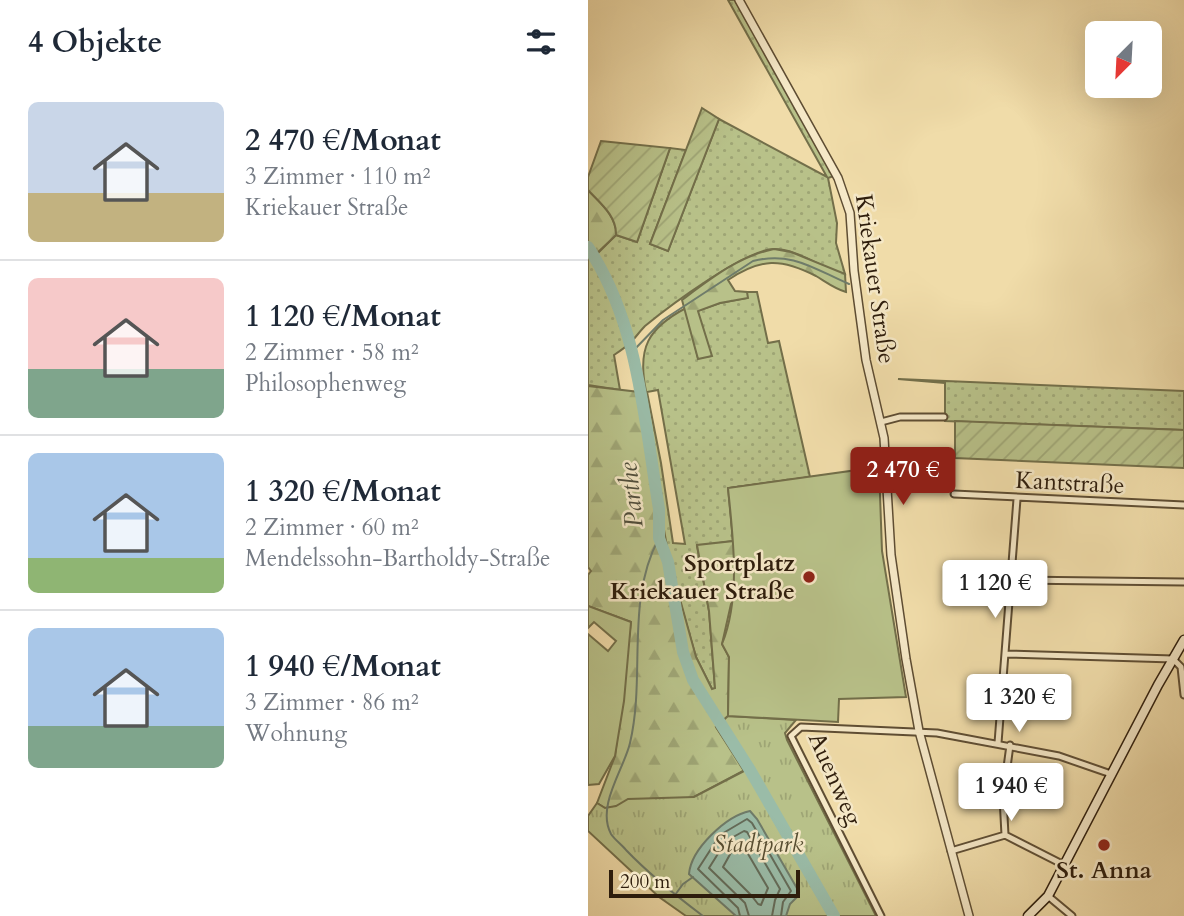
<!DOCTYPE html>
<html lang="de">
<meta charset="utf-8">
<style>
body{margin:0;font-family:Cardo,serif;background:#f2f2f3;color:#1f2937;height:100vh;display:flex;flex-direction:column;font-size:26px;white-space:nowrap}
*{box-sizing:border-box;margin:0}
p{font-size:23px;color:#747a83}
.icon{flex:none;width:38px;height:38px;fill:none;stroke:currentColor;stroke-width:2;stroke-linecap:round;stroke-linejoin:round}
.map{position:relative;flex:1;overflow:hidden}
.side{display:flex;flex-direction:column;background:#fff;width:588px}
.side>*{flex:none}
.needle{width:46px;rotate:204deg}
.fabs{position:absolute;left:497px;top:21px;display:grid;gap:14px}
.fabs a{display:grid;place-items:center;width:77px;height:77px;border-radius:10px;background:#fff;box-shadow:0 7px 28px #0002;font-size:35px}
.scale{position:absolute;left:21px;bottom:18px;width:191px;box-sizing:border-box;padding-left:7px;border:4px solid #2e1d0c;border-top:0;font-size:19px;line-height:24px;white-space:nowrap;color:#2e1d0c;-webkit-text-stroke:5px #f5e8c7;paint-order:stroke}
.price{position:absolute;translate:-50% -60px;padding:0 16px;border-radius:7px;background:#fff;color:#222;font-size:23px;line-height:46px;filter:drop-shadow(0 2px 4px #0008)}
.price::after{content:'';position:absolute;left:50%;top:42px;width:21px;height:16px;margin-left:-10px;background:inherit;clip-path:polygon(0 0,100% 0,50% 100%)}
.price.selected{background:#8f2418;color:#fff}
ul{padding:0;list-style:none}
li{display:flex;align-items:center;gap:21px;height:175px;padding:0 28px}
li+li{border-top:2px solid #e0e1e3}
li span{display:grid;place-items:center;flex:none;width:196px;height:140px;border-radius:10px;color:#555}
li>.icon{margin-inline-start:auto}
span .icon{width:84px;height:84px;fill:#fffc;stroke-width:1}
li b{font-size:30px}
h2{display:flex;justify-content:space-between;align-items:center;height:84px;padding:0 28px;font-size:30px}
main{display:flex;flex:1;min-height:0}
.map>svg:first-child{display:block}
.grass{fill:url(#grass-dots);stroke:#736f4a;stroke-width:2;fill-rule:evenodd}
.forest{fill:url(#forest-firs);stroke:#736f4a;stroke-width:2}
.park{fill:url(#park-tufts);stroke:#736f4a;stroke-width:2}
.garden{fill:url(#garden-furrows);stroke:#736f4a;stroke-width:2}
.pitch{fill:#b8c189;stroke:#736f4a;stroke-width:2}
.water{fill:#9abca8;stroke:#6f7c6a;stroke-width:2}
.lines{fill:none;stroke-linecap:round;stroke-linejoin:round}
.shore{stroke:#646c5a;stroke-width:2}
.stream{stroke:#6f7c6a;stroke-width:2}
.river{stroke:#9abca8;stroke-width:12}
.minor-casing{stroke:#5e4d33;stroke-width:9}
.tertiary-casing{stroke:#5e4d33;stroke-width:10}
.secondary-casing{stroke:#2e1d0c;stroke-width:11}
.minor{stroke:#f5e8c7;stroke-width:5}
.tertiary{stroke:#f5e8c7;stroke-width:7}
.secondary{stroke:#f5e8c7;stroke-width:8}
.poi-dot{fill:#8f2418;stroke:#f5e8c7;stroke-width:2.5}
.labels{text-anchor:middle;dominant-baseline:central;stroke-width:5;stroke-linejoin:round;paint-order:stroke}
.street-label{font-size:24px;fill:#2e1d0c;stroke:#f5e8c7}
.poi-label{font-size:24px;font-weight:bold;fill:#2e1d0c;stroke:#f5e8c7;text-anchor:end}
.park-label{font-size:24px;font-style:italic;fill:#574e32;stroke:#f5e8c7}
.water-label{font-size:26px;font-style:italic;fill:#4e4d3b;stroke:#f5e8c7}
</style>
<main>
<section class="side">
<h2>4 Objekte<svg class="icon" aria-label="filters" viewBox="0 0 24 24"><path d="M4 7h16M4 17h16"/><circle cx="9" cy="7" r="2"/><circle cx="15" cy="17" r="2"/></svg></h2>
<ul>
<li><span style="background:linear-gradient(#c9d6e8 65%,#c2b280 0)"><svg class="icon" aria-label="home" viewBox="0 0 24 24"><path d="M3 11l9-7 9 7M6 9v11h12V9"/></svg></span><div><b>2 470 €/Monat</b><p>3 Zimmer · 110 m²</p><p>Kriekauer Straße</p></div></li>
<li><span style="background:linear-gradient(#f6c9c9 65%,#7fa58c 0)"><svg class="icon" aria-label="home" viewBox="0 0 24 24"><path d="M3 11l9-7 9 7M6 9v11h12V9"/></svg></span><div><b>1 120 €/Monat</b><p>2 Zimmer · 58 m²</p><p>Philosophenweg</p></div></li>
<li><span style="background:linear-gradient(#a9c7e8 75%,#8fb573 0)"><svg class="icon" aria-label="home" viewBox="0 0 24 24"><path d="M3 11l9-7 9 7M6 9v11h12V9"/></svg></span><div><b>1 320 €/Monat</b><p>2 Zimmer · 60 m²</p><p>Mendelssohn-Bartholdy-Straße</p></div></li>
<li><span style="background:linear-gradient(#a9c7e8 70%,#7fa58c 0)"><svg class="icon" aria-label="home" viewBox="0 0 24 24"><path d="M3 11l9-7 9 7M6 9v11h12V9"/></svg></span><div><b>1 940 €/Monat</b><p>3 Zimmer · 86 m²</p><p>Wohnung</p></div></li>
</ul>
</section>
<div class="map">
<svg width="596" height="916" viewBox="0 0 596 916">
<defs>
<pattern id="grass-dots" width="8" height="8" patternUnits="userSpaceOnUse" patternTransform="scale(1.75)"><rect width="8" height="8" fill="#b8c189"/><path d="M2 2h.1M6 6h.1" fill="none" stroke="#9ea575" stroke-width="1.8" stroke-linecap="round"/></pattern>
<pattern id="forest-firs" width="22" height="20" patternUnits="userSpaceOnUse" patternTransform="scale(1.75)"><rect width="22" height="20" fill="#b8c189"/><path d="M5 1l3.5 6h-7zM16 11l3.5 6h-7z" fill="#9ea575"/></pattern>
<pattern id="park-tufts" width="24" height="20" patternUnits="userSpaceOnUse" patternTransform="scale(1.75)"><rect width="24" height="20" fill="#b8c189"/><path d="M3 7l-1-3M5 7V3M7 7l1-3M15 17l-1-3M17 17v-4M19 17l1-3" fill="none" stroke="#9ea575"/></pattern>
<pattern id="garden-furrows" width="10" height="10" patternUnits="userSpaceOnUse" patternTransform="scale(1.75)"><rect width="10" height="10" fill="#b8c189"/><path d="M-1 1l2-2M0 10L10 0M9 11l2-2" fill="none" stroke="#9ea575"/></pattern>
</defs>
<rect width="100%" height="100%" fill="#f0dca9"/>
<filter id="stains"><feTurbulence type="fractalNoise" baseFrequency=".00286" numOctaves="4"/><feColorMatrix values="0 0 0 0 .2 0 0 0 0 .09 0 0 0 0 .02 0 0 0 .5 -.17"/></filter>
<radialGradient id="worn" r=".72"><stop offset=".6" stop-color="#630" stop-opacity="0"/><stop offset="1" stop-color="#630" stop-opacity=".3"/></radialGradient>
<path class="grass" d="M140,0H147L246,176L240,178L249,223L248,243L257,274C233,269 211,249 186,249C158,249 80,307 57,326C52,331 48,337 43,342C38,347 32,351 26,355L32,390L0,385V248L7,256L28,235L49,242L82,148L98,150L62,244L80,251L131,119L239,177Z
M159,292H169L180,343L191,341L222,477L141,488L145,541L109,546L121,611L127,689H124L108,657L81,563L51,392L58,391C49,348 60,328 98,308L110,358L123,356L109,311L132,303L159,298ZM70,390L97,544L85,543L73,463L59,392Z
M310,379L596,391V430L357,421V383Z"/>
<path class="forest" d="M0,190C12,203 29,216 28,235L6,256L0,248Z
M186,249L203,252L257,274L258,292C247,289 238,282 228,276C193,258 173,258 140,280L147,291L159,292L160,298L132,303L110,311L124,356L110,359L94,300C122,279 151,256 186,249Z
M0,386L51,392L82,563L108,657L124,689L127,688L121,611L109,545L145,541L140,488L253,473L143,604L134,644L141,657L140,716L128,727L157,770L106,797L17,808L9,803L27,756L43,622L0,606V575L3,571L0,567Z"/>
<path class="park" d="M140,716L208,720L197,733L199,740L288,916H98L71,897L0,831V816L9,803L17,808L28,806L40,799L106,797L156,771L128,727Z"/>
<path class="garden" d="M114,108L131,119L80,251L62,244Z
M13,141L82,148L49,242L28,235C29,216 12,203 0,190V177Z
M367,421L596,430V468L367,458Z"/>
<path class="pitch" d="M291,467L294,551L318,697L251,699L250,722L140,716L141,657L134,644C153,597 145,538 140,488Z
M0,606L43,622L36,701L27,756L11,784L0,785V634L20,651L28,641L6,622L0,628Z"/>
<path class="water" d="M162,811L169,819L210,890V896L202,904L198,916H148L101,874C103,849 138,816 162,811Z"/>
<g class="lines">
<path class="shore" d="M152,845L156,847L180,888L173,905L170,904L163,895L135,867L145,849Z
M152,916L150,908L110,869L132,835L159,819L164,823L203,891L195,902L193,916
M161,916L157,903L121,868L138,841L156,831L159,832L192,889L187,900L184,916"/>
<path class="stream" d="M44,352L75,320L165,261C204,251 226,269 261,284
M71,538C37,601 58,675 42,743C36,769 8,806 23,834C27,840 34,845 38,850C62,875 87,895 115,916
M87,895L95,884L105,877"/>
<path class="river" d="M0,247C51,324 56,420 71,509V538L80,562L95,652L105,680L162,770L246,916"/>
<defs>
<path id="minor" d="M293,422L312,417H356
M366,494L596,505
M424,580L596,582
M418,654L585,659L593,667L596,695
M410,743L429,499
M417,835L415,797L422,745
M363,851L417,835L476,865
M460,896L484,916
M293,916L203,736L213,727L349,733L471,756L523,774"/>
<path id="tertiary" d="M151,0L250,178L262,213L266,271L278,360L296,438L303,555L318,659L331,731L381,916"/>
<path id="secondary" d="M440,916L460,896L570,685L596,640"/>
</defs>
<use href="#minor" class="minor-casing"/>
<use href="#tertiary" class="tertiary-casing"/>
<use href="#secondary" class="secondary-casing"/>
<use href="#minor" class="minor"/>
<use href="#tertiary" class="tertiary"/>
<use href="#secondary" class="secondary"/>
</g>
<g class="poi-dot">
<circle cx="221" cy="577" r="7"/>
<circle cx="516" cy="845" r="7"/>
</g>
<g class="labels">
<g class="street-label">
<text transform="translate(287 279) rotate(82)">Kriekauer Straße</text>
<text transform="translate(482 483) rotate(3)">Kantstraße</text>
<text transform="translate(247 779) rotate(66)">Auenweg</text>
</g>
<g class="poi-label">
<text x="207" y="563">Sportplatz<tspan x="207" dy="28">Kriekauer Straße</tspan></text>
<text x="516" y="870" text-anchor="middle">St. Anna</text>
</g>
<g class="park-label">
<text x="170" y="844">Stadtpark</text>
</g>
<g class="water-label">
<text transform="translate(43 495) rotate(-96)">Parthe</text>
</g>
</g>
<rect width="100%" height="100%" filter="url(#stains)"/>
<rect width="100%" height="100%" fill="url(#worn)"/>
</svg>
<div class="fabs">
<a><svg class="needle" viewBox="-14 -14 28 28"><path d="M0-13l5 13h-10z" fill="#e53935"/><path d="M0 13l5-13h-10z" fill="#747a83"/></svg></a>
</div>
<div class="scale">200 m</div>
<b class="price selected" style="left:315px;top:507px">2 470 €</b>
<b class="price" style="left:407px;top:620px">1 120 €</b>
<b class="price" style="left:431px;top:734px">1 320 €</b>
<b class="price" style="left:423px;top:823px">1 940 €</b>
</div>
</main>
